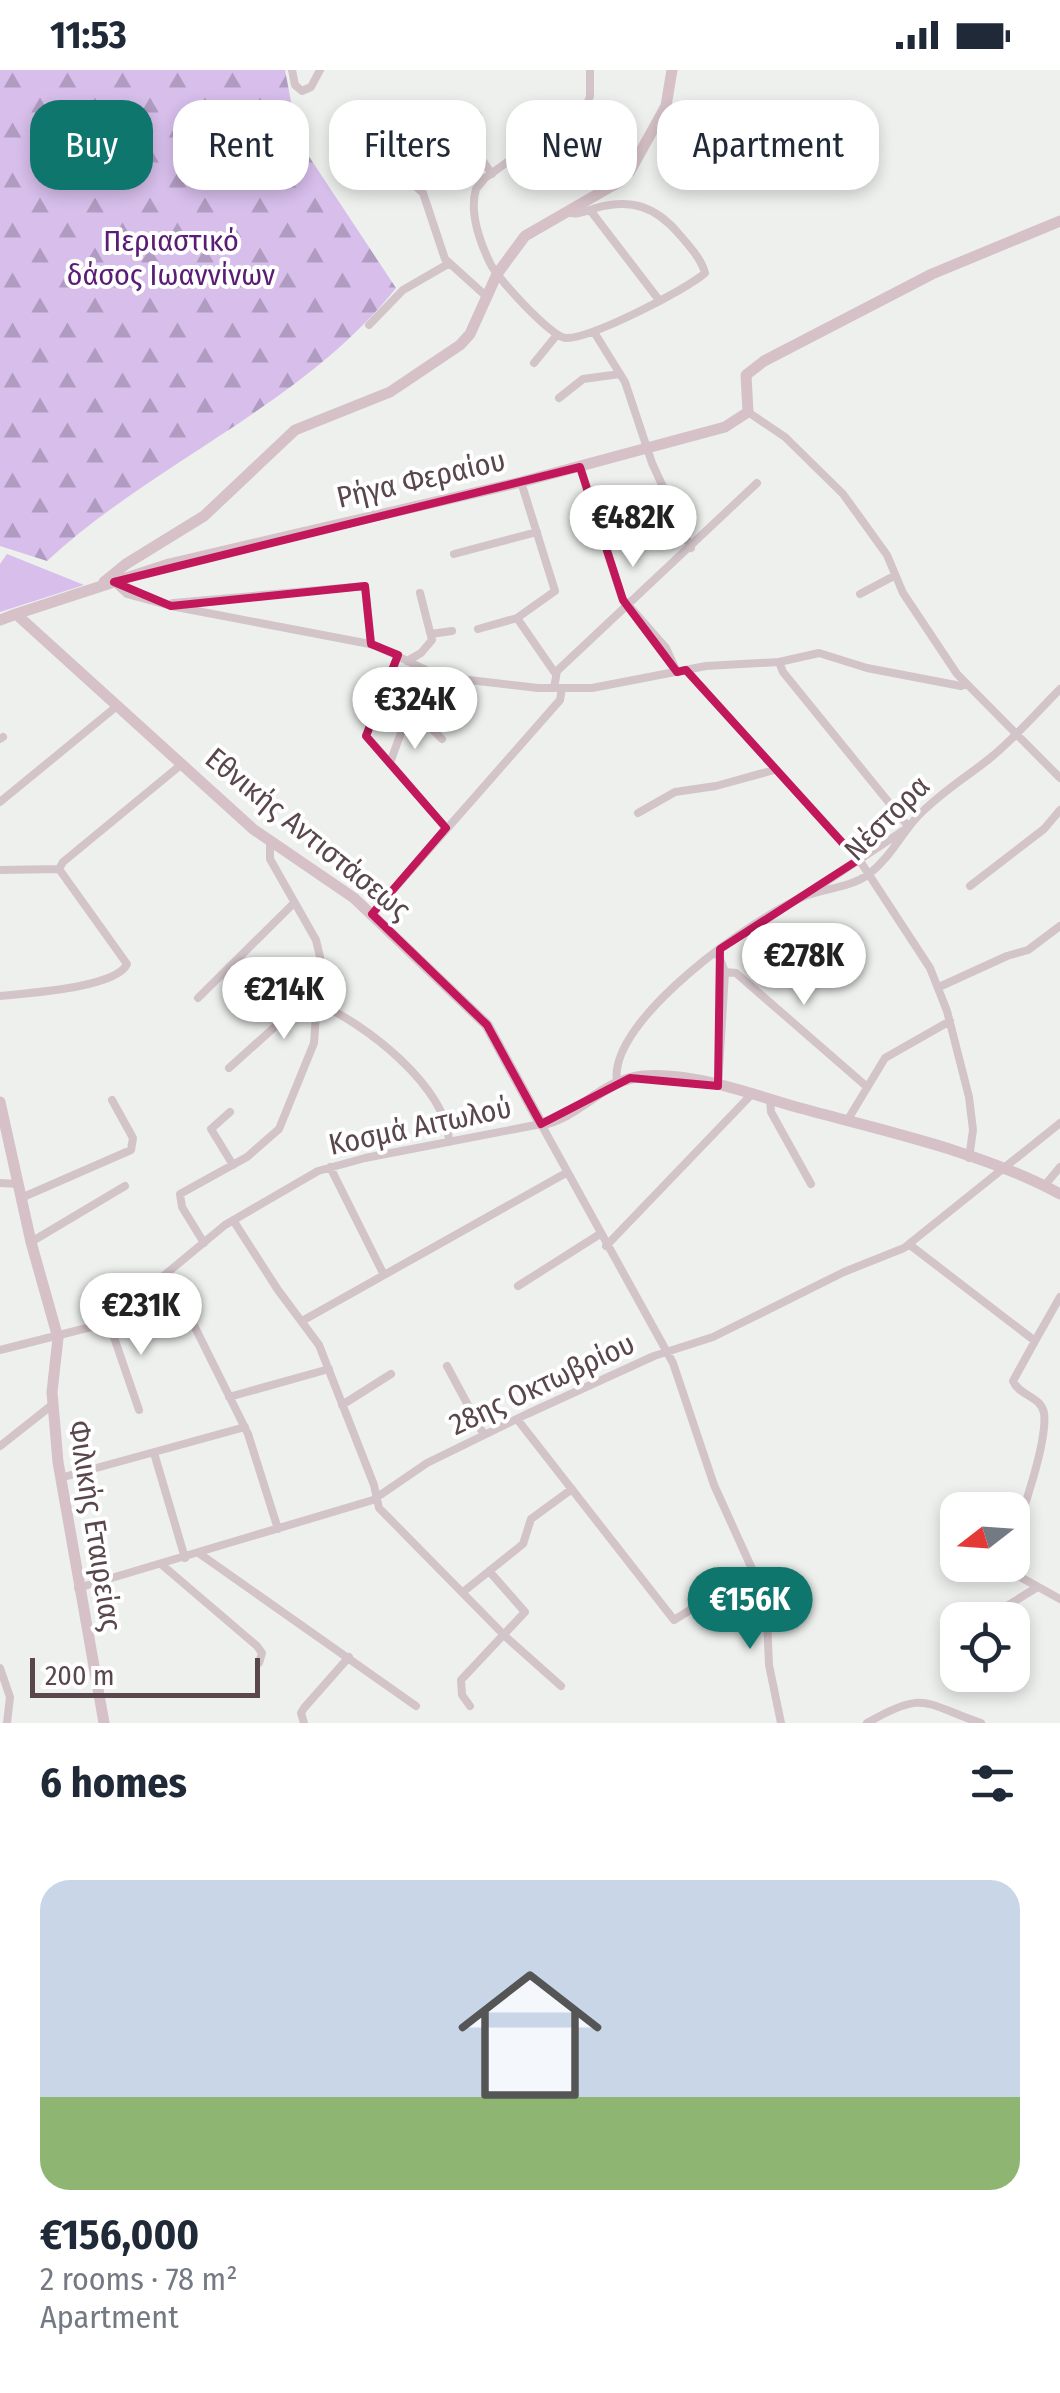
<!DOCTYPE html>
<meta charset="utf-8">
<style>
body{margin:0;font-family:"Fira Sans Condensed",sans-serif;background:#f6f6f7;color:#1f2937;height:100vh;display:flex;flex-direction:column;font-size:38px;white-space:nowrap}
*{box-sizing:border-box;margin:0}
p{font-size:32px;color:#747a83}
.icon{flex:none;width:55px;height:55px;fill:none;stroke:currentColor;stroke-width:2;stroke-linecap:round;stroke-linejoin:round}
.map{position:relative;height:1653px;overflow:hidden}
.side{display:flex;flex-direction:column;background:#fff;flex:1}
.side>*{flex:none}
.banner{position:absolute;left:30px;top:30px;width:1000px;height:90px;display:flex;gap:20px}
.needle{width:65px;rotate:253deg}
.tools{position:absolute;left:940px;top:1422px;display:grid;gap:20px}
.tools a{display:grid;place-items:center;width:90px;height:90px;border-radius:20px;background:#fff;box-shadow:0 5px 15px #0003;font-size:50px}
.scale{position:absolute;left:30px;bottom:25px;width:230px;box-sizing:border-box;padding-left:10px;border:5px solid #59474d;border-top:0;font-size:28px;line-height:35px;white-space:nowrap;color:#59474d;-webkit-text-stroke:8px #fff;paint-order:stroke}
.price{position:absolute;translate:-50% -85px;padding:0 22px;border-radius:35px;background:#fff;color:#222;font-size:32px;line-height:65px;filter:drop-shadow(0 2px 5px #0008)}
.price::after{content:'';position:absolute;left:50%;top:60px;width:30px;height:22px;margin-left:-15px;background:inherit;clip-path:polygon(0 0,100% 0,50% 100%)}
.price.active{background:#0f766e;color:#fff}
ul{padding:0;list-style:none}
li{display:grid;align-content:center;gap:20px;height:530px;padding:0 40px}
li+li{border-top:2px solid #e0e1e3}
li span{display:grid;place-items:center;height:310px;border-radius:30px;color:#555}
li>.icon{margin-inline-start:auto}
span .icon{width:180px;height:180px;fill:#fffc;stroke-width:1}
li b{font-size:42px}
h2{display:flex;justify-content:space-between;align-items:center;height:120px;padding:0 40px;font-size:42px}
.pill{padding:0 35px;border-radius:30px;background:#fff;box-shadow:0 5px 15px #0003;font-size:35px;line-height:90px}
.pill.active{background:#0f766e;color:#fff}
.status{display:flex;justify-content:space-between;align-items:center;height:70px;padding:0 50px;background:#fff;direction:ltr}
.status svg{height:28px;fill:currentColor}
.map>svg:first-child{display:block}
.forest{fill:url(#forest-firs)}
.park{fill:#d7beeb}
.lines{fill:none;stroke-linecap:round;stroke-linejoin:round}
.street{stroke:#d3c4ca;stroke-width:8}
.secondary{stroke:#d5c1c7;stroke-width:11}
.marked{fill:none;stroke:#c2185b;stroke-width:8;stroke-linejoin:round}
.labels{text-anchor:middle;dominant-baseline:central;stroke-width:8;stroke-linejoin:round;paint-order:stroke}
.park-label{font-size:30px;fill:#591d75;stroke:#fff}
.street-label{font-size:30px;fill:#59474d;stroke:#fff}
</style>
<div class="status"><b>11:53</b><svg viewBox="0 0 49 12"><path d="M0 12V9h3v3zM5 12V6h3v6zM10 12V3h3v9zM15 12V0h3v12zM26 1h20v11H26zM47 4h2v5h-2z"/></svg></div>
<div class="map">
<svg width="1060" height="1653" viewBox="0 0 1060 1653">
<defs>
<pattern id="forest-firs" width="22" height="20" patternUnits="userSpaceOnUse" patternTransform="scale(2.5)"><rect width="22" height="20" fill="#d7beeb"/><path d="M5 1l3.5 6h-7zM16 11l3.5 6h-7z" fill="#b19cc1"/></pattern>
</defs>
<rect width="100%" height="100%" fill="#edf0ed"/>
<path class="forest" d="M0,0H285L293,42L308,85L396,218C303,335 155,391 47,491L0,476Z"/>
<path class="park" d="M7,484L84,515L0,542V494Z"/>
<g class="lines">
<path class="street" d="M292,0L295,15L302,21L311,17L320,0
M478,45L464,55L463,63L492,104
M370,75L423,123L445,189L487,227
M590,140L659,230
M567,142C577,146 585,141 596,138C632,128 656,137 679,164C689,176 701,188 705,203C686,220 590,269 566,268C552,268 496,207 490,193C480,172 469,142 476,119L485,108L587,35L590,26V0
M369,255L403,220L448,194
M594,262L625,312L652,393L691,478
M534,293L556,266
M559,328L583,309L620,304
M748,342L785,367L843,424L887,485L903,523L957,604L1060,708
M580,397L622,528L666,578L677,602
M521,412L555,521L517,548L555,603
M454,484L537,462
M114,512L127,524L171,536L375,575L430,602L452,608L538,618H592L706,596L779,592L819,583L867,598L961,616L966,614
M860,524L894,506
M173,533L365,516L371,574
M478,559L517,548
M431,564L452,561
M407,591L421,583L432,570L420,523
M779,592L783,602L908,756
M424,599L390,693L446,758
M686,600L862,794L930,898L947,941L969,1027L973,1060L969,1088
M554,618L557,601L757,413
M411,639L442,669
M0,669L3,667
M390,693L366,666L398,586
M0,732L117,636
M638,743L675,722L716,716L774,700
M59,799L63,792L182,694
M0,800L59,799L127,894C116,918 27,923 0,926
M970,816L1044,759L1060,740
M811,822L907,758
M372,844L560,630L562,618
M717,881L725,902L718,1016
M725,902L736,903L866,1016
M939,917L1007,886L1028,880L1060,856
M198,928L294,833
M318,934C364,952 448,1018 449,1072
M229,998L318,918
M617,1012C607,950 755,847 805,826C826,818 850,818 869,804C890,788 901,764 918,746C940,723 965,708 989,689C1015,668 1037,642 1060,619
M770,1030L771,1042L811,1114
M230,1042L211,1059L233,1095
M847,1051L885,988L950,951
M330,1097L384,1205
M0,1113L19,1114
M1045,1115L1060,1097
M21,1128L131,1080L133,1068L112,1030
M233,1150L278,1220L319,1275L374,1415L379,1438L506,1567L561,1616
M31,1172L125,1116
M204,1173L182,1137L180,1124L247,1087L279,1059L314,973L320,887L316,870L270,789V773
M910,1175L1035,1271L1060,1227
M606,1176L751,1025
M168,1203L248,1364L278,1459
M518,1216L600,1164
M107,1247L139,1340
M302,1251L566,1103
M0,1280L91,1257L138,1227L225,1155L318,1101L365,1088L541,1054L673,1293L714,1415L753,1501L761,1527L767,1549L769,1595L781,1653
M447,1296L484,1365
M229,1327L329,1299
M342,1335L391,1304
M517,1349L674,1550L753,1501
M0,1376L52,1335
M154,1383L185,1488
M60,1408L245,1357
M1012,1472C1022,1445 1048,1370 1044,1343C1041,1326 1019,1326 1013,1311L1035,1271
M200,1484L416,1636
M161,1494L257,1576L262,1583L259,1593
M1008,1495L1013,1503L1060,1529
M78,1518L373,1430L427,1393L527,1344L654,1286L713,1267L844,1202L904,1178L1060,1053
M463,1522L523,1474L531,1449L572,1419
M984,1550L1036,1518
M0,1598L10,1627L7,1653
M470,1636L462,1625L461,1610L525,1542L489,1501
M304,1653L301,1643L304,1638L349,1587
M867,1653C926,1619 924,1634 981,1653"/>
<path class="secondary" d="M104,512L126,494L204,446L295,360L390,322L460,275L470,264L497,204L525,166L617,113L630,101L666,36L672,0
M16,544L169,494L521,412L725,357L748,342L746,305L764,291L932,204L1060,151
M0,550L16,544L253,759L354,828L487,955L541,1054C579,1047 602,1010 643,1006C695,1002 750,1024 800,1038C884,1061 983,1082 1060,1124
M0,1032L31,1172L58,1268L52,1322L58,1392L104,1653"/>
</g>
<path class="marked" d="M580,397L623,530L677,602L686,600L858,790L720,879L718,1016L630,1008L541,1054L487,955L372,844L446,758L366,666L398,585L371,574L365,516L171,536L114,512Z"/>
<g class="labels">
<g class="park-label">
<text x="171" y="171">Περιαστικό<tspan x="171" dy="34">δάσος Ιωαννίνων</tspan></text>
</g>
<g class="street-label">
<text transform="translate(421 409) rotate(-13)">Ρήγα Φεραίου</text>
<text transform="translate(887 748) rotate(-45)">Νέστορα</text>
<text transform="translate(308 764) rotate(39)">Εθνικής Αντιστάσεως</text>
<text transform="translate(420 1056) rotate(-12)">Κοσμά Αιτωλού</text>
<text transform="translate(542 1314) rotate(-25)">28ης Οκτωβρίου</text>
<text transform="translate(95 1456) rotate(81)">Φιλικής Εταιρείας</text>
</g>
</g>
</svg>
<div class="tools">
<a><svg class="needle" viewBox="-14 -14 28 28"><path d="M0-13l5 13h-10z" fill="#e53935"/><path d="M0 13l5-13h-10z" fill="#747a83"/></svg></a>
<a><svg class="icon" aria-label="locate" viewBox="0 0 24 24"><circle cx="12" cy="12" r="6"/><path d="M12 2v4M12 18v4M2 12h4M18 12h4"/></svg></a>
</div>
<div class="scale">200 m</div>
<b class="price" style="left:633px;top:500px">€482K</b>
<b class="price" style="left:415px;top:682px">€324K</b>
<b class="price" style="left:804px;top:938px">€278K</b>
<b class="price" style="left:284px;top:972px">€214K</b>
<b class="price" style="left:141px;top:1288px">€231K</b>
<b class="price active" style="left:750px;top:1582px">€156K</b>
<div class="banner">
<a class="pill active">Buy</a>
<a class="pill">Rent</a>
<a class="pill">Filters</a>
<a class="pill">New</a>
<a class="pill">Apartment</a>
</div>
</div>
<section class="side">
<h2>6 homes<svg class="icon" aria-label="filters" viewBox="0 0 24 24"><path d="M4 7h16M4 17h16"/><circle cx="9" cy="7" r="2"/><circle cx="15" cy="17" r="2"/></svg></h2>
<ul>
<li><span style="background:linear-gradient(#c9d6e8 70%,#8fb573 0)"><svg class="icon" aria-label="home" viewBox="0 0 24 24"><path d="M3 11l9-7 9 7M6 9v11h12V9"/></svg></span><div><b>€156,000</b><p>2 rooms · 78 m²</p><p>Apartment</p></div></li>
</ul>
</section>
